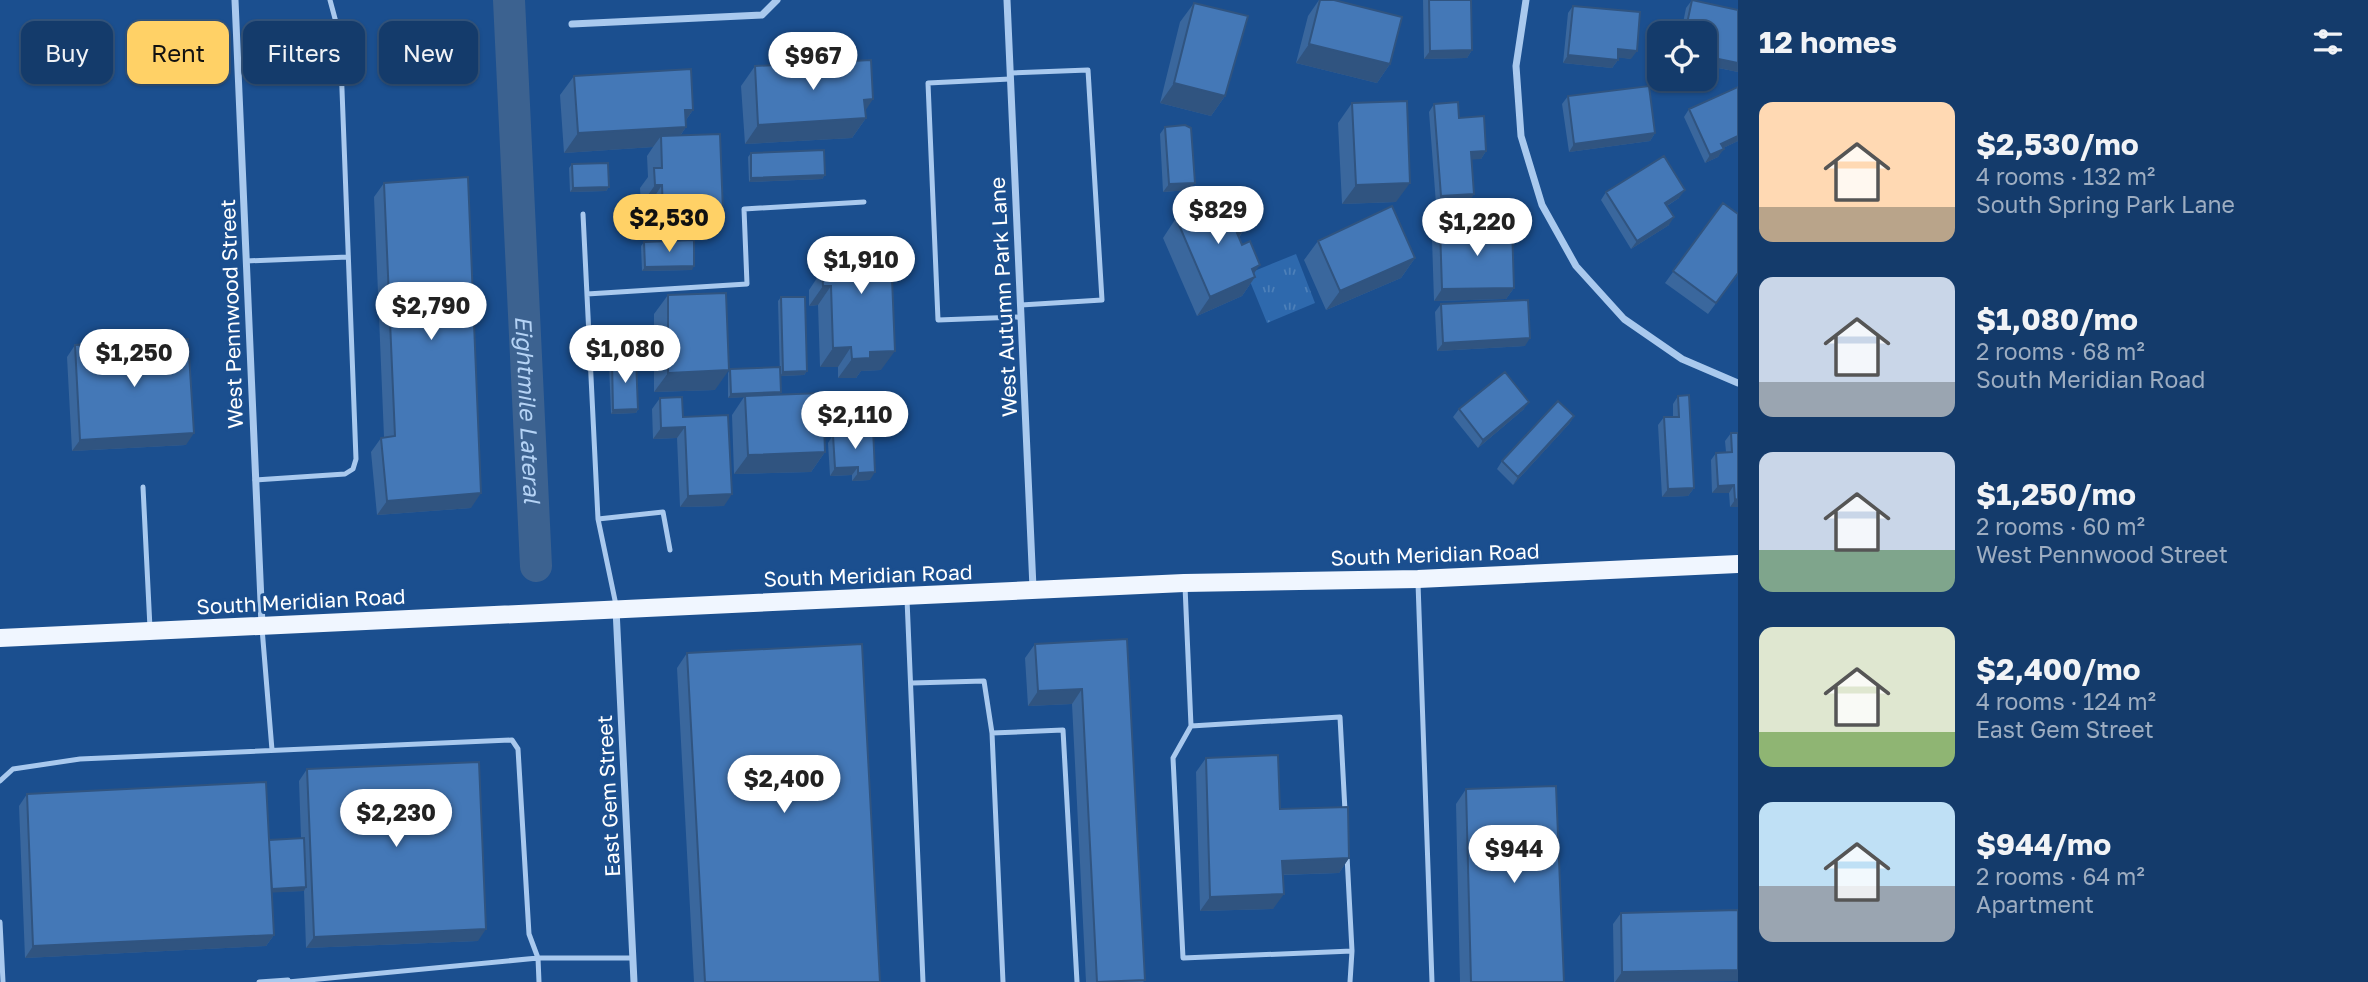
<!DOCTYPE html>
<meta charset="utf-8">
<style>
body{margin:0;font-family:"Golos Text",sans-serif;background:#214673;color:#f1f3f6;height:100vh;display:flex;flex-direction:column;font-size:26px;white-space:nowrap}
*{box-sizing:border-box;margin:0}
p{font-size:23px;color:#9dadc1}
.icon{flex:none;width:38px;height:38px;fill:none;stroke:currentColor;stroke-width:2;stroke-linecap:round;stroke-linejoin:round}
.map{position:relative;flex:1;overflow:hidden}
.details{display:flex;flex-direction:column;background:#143b6b;width:630px}
.details>*{flex:none}
.banner{position:absolute;left:21px;top:21px;width:665px;height:63px;display:flex;gap:14px}
.controls{position:absolute;left:1647px;top:21px;display:grid;gap:14px}
.controls a{display:grid;place-items:center;width:70px;height:70px;border-radius:14px;background:#143b6b;box-shadow:0 2px 5px #0004,0 0 0 2px #33557e;font-size:35px}
.price{position:absolute;translate:-50% -60px;padding:0 16px;border-radius:24px;background:#fff;color:#222;font-size:23px;line-height:46px;filter:drop-shadow(0 2px 4px #0008)}
.price::after{content:'';position:absolute;left:50%;top:42px;width:21px;height:16px;margin-left:-10px;background:inherit;clip-path:polygon(0 0,100% 0,50% 100%)}
.price.current{background:#ffd166;color:#111}
ul{padding:0;list-style:none}
li{display:flex;align-items:center;gap:21px;height:175px;padding:0 21px}
li span{display:grid;place-items:center;flex:none;width:196px;height:140px;border-radius:14px;color:#555}
li>.icon{margin-inline-start:auto}
span .icon{width:84px;height:84px;fill:#fffc;stroke-width:1}
li b{font-size:30px}
h2{display:flex;justify-content:space-between;align-items:center;height:84px;padding:0 21px;font-size:30px}
.chip{padding:0 24px;border-radius:14px;background:#143b6b;box-shadow:0 2px 5px #0004,0 0 0 2px #33557e;font-size:24px;line-height:63px}
.chip.current{background:#ffd166;color:#111}
main{display:flex;flex:1;min-height:0}
.map>svg:first-child{display:block}
.grass{fill:url(#grass-tufts)}
.lines{fill:none;stroke-linecap:round;stroke-linejoin:round}
.canal{stroke:#3c6290;stroke-width:32}
.service{stroke:#a9c9ee;stroke-width:5}
.minor{stroke:#a9c9ee;stroke-width:7}
.primary{stroke:#f0f6ff;stroke-width:18}
.wall{fill:#3a679d}
.shaded-wall{fill:#305480}
.building{fill:#4478b7;stroke:#305480;stroke-width:2}
.labels{text-anchor:middle;dominant-baseline:central;stroke-width:6;stroke-linejoin:round;paint-order:stroke}
.street-label{font-size:21px;fill:#fff;stroke:#1b4f8f}
.water-label{font-size:23px;font-style:italic;fill:#b5d3f5;stroke:#1b4f8f}
</style>
<main>
<div class="map">
<svg width="1738" height="982" viewBox="0 0 1738 982">
<defs>
<pattern id="grass-tufts" width="24" height="20" patternUnits="userSpaceOnUse" patternTransform="scale(1.75)"><rect width="24" height="20" fill="#2e69ad"/><path d="M3 7l-1-3M5 7V3M7 7l1-3M15 17l-1-3M17 17v-4M19 17l1-3" fill="none" stroke="#4d80b9"/></pattern>
</defs>
<rect width="100%" height="100%" fill="#1b4f8f"/>
<path class="grass" d="M1296,254L1315,303L1267,323L1247,274Z"/>
<g class="lines">
<path class="canal" id="s1" d="M509,0L536,566"/>
<path class="service" d="M1011,73L1088,70L1102,300L1021,305
M1010,79L928,83L938,320L1021,317
M583,214L598,519L616,605
M246,261L348,257
M587,294L747,284L744,209L864,202
M255,480L345,474L353,469L356,459L340,37L330,0
M143,487L150,628
M598,519L663,512L670,550
M1418,583L1432,982
M1185,586L1191,726L1340,717L1345,811
M907,599L923,982
M262,628L272,750
M912,683L984,681L992,733L1063,730L1077,982
M1191,726L1173,758L1183,958L1352,951
M992,733L1003,982
M0,781L13,769L80,759L512,740L518,749L529,934L538,958L539,982
M1347,856L1352,951L1350,982
M0,922L3,982
M259,982L288,980
M288,982L538,958H633"/>
<path class="minor" d="M235,0L262,625
M1007,0L1033,588
M1526,0L1516,66L1521,136L1542,205L1576,266L1624,319L1682,359L1738,383
M572,24L762,15L777,0
M616,609L634,982"/>
<path class="primary" d="M0,638L1184,583L1418,579L1738,564"/>
</g>
<path class="wall" d="M1319,0H1334L1390,64L1377,83L1296,63L1308,16Z
M1423,0H1471L1472,50L1467,58L1424,59Z
M1692,0L1738,10V72L1704,65V33H1681L1686,8Z
M1194,3L1225,96L1211,116L1160,103L1180,22Z
M1573,6L1631,59L1618,57V60L1612,68L1563,63L1568,13Z
M755,66L865,111L866,118L852,138L745,144L741,86Z
M574,76L693,110L686,120V127L680,136L723,212L709,231L650,234L649,205H641L640,188L648,177L647,156L653,147L564,153L560,95Z
M1738,87V141L1723,148L1718,157L1705,163L1684,117L1689,109Z
M1568,96L1655,133L1650,141L1569,152L1562,104Z
M1352,103L1396,202L1342,204L1338,123Z
M1434,104L1459,118L1486,151L1481,159H1472L1469,202L1436,204L1429,112Z
M1165,127L1189,190L1163,192L1160,134Z
M751,153L825,175L822,179L749,182L748,157Z
M572,164L609,187L606,191L570,192L569,168Z
M384,183L471,508L377,515L371,452L381,438L384,437L374,197Z
M1606,192L1679,198L1667,206L1669,225L1631,249L1601,200Z
M1723,203L1738,274L1708,314L1665,283Z
M1227,207L1244,229L1239,238L1255,277L1242,296L1197,316L1163,238L1176,218Z
M1440,228L1514,288L1506,299L1434,301L1432,239Z
M830,239L881,370L861,371L856,378H838V367H820L818,305L809,306V290L817,278L816,258Z
M1318,241L1415,258L1401,278L1326,310L1304,260Z
M644,242L692,270L642,271L641,246Z
M668,295L715,390L654,392V314Z
M781,297L807,371L804,375L780,376L778,301Z
M1441,304L1525,346L1437,351L1435,312Z
M75,345L186,445L72,451L67,357Z
M612,360L638,409L636,413L611,414L609,364Z
M730,369L781,392L779,394L825,452L811,472L734,474L732,415L744,397L728,398V373Z
M1678,396L1694,488L1688,496L1662,497L1658,425L1664,417H1673V404Z
M660,398L683,417L724,506L680,507L677,438L653,439L652,409Z
M1459,409H1524L1478,448L1453,417Z
M1574,416L1569,424L1513,485L1497,469L1502,461Z
M852,430L870,480L852,481V475L830,476L828,443L833,435L849,434Z
M1731,433H1738V507H1730L1729,493H1712L1711,460L1716,453L1726,452L1725,441Z
M1127,639L1145,980L1143,982H1086L1072,704L1028,706L1025,658L1035,644Z
M687,653L880,982H694L677,668Z
M1206,758L1349,858L1339,873L1283,875L1273,909L1200,911L1196,772Z
M307,769L478,941L306,948L304,891L272,892L274,935L266,946L25,958L19,806L27,794L269,840L301,838L299,781Z
M1466,789L1564,982H1460L1456,804Z
M1738,910V981L1614,982L1613,924L1621,913Z"/>
<path class="shaded-wall" d="M1309,44L1390,64L1377,83L1296,63Z
M1618,49L1637,51L1631,59L1613,57Z
M1472,50L1467,58L1424,59L1430,51Z
M1568,55L1618,60L1612,68L1563,63Z
M1704,56L1738,63V72L1704,65Z
M1174,83L1225,96L1211,116L1160,103Z
M873,99L860,119L866,118L852,138L745,144L758,125L864,100Z
M685,110H693L681,127H686L673,146L661,136L653,147L564,153L578,133Z
M1655,133L1650,141L1569,152L1574,144Z
M1738,136V141L1715,152L1721,144Z
M1724,149L1718,157L1705,163L1710,155Z
M1486,151L1481,159L1466,160L1471,152Z
M825,175L822,179L749,182L751,178Z
M1195,183L1189,190L1163,192L1169,184Z
M1410,183L1396,202L1342,204L1356,185Z
M655,185H662L649,205H641Z
M609,187L606,191L570,192L573,188Z
M1685,190L1679,198L1660,210L1665,203Z
M1474,194L1469,202L1436,204L1441,196Z
M723,212L709,231L650,234L663,214Z
M1674,217L1669,225L1631,249L1637,241Z
M1244,229L1231,249L1237,233Z
M1415,258L1401,278L1326,310L1340,291Z
M1260,265L1250,279L1255,277L1242,296L1197,316L1210,297L1252,269Z
M694,266L692,270L642,271L645,267Z
M823,286H831L818,305L809,306Z
M1514,288L1506,299L1434,301L1442,289Z
M1530,338L1525,346L1437,351L1443,343Z
M851,347L838,367H820L833,348Z
M895,351L881,370L861,371L856,378H838L852,359L870,352Z
M729,370L715,390L654,392L668,373Z
M807,371L804,375L780,376L783,372Z
M781,392L778,396L728,398L731,394Z
M1529,402L1524,409L1478,448L1483,440Z
M638,409L636,413L611,414L613,410Z
M1574,416L1569,424L1513,485L1518,477Z
M685,427L677,438L653,439L661,428Z
M194,433L186,445L72,451L80,440Z
M825,452L811,472L734,474L748,455Z
M858,467L852,475L830,476L835,468Z
M875,472L870,480L852,481L858,473Z
M1734,485L1729,493H1712L1718,486Z
M1694,488L1688,496L1662,497L1668,489Z
M481,493L471,508L377,515L387,501Z
M732,494L724,506L680,507L688,496Z
M1738,499V507H1730L1735,500Z
M1082,689L1072,704L1028,706L1038,691Z
M1349,858L1339,873L1272,875L1282,861Z
M306,887L304,891L264,893L266,889Z
M1284,894L1273,909L1200,911L1210,897Z
M486,929L478,941L306,948L314,937Z
M274,935L266,946L25,958L33,946Z
M1738,970V981L1615,982L1622,972Z"/>
<path class="building" d="M1320,0H1334L1402,17L1390,64L1309,44Z
M1429,0H1471L1472,50L1430,51Z
M1692,0L1738,10V63L1704,56V33H1685Z
M1194,3L1248,16L1225,96L1174,83Z
M1573,6L1640,12L1637,51L1618,49V60L1568,55Z
M871,60L873,99L864,100L866,118L758,125L755,66Z
M691,69L693,110H685L686,127L578,133L574,76Z
M1649,86L1655,133L1574,144L1568,96Z
M1738,87V136L1721,144L1724,149L1710,155L1689,109Z
M1407,101L1410,183L1356,185L1352,103Z
M1458,102L1459,118L1484,116L1486,151L1471,152L1474,194L1441,196L1434,104Z
M1185,125L1191,128L1195,183L1169,184L1165,127Z
M720,134L723,212L663,214L662,185H655L654,168H662L661,136Z
M824,150L825,175L751,178V153Z
M1664,156L1685,190L1665,203L1674,217L1637,241L1606,192Z
M608,163L609,187L573,188L572,164Z
M468,177L481,493L387,501L381,438L395,436L384,183Z
M1223,197L1227,207L1234,205L1244,229L1237,233L1242,245L1250,241L1260,265L1252,269L1255,277L1210,297L1176,218Z
M1723,203L1738,214V273L1716,303L1673,271Z
M1392,206L1415,258L1340,291L1318,241Z
M1512,226L1514,288L1442,289L1440,228Z
M887,237L888,254H891L895,351L870,352V358L852,359L851,347L833,348L831,286H823L822,270H831L830,239Z
M694,240V266L645,267L644,242Z
M726,293L729,370L668,373V295Z
M781,297H805L807,371L783,372Z
M1528,300L1530,338L1443,343L1441,304Z
M188,339L194,433L80,440L75,345Z
M636,359L638,409L613,410L612,360Z
M780,367L781,392L731,394L730,369Z
M1505,372L1529,402L1483,440L1459,409Z
M823,393L825,452L748,455L745,396Z
M1689,395L1694,488L1668,489L1664,417H1679L1678,396Z
M682,397L683,417L728,415L732,494L688,496L685,427L661,428L660,398Z
M1558,401L1574,416L1518,477L1502,461Z
M873,428L875,472L858,473V467L835,468L833,435L852,434V430Z
M1731,433H1738V499L1735,500L1734,485L1718,486L1716,453L1732,452Z
M1127,639L1145,980L1097,982L1082,689L1038,691L1035,644Z
M862,644L880,982H705L687,653Z
M1278,755L1280,809L1348,807L1349,858L1282,861L1284,894L1210,897L1206,758Z
M479,762L486,929L314,937L307,769Z
M266,782L274,935L33,946L27,794Z
M1556,786L1564,982H1471L1466,789Z
M304,838L306,887L272,889L269,840Z
M1738,910V970L1622,972L1621,913Z"/>
<g class="labels">
<g class="street-label">
<text transform="translate(1003 297) rotate(-93)">West Autumn Park Lane</text>
<text transform="translate(231 314) rotate(-92)">West Pennwood Street</text>
<text transform="translate(1435 554) rotate(-2)">South Meridian Road</text>
<text transform="translate(868 575) rotate(-2)">South Meridian Road</text>
<text transform="translate(301 601) rotate(-3)">South Meridian Road</text>
<text transform="translate(608 796) rotate(-93)">East Gem Street</text>
</g>
<g class="water-label">
<text stroke="none"><textPath href="#s1" startOffset="410">Eightmile Lateral</textPath></text>
</g>
</g>
</svg>
<div class="controls">
<a><svg class="icon" aria-label="locate" viewBox="0 0 24 24"><circle cx="12" cy="12" r="6"/><path d="M12 2v4M12 18v4M2 12h4M18 12h4"/></svg></a>
</div>
<b class="price" style="left:813px;top:92px">$967</b>
<b class="price" style="left:1218px;top:246px">$829</b>
<b class="price current" style="left:669px;top:254px">$2,530</b>
<b class="price" style="left:1477px;top:258px">$1,220</b>
<b class="price" style="left:861px;top:296px">$1,910</b>
<b class="price" style="left:431px;top:342px">$2,790</b>
<b class="price" style="left:625px;top:385px">$1,080</b>
<b class="price" style="left:134px;top:389px">$1,250</b>
<b class="price" style="left:855px;top:451px">$2,110</b>
<b class="price" style="left:784px;top:815px">$2,400</b>
<b class="price" style="left:396px;top:849px">$2,230</b>
<b class="price" style="left:1514px;top:885px">$944</b>
<div class="banner">
<a class="chip">Buy</a>
<a class="chip current">Rent</a>
<a class="chip">Filters</a>
<a class="chip">New</a>
</div>
</div>
<section class="details">
<h2>12 homes<svg class="icon" aria-label="filters" viewBox="0 0 24 24"><path d="M4 7h16M4 17h16"/><circle cx="9" cy="7" r="2"/><circle cx="15" cy="17" r="2"/></svg></h2>
<ul>
<li><span style="background:linear-gradient(#ffd9b3 75%,#b9a48a 0)"><svg class="icon" aria-label="home" viewBox="0 0 24 24"><path d="M3 11l9-7 9 7M6 9v11h12V9"/></svg></span><div><b>$2,530/mo</b><p>4 rooms · 132 m²</p><p>South Spring Park Lane</p></div></li>
<li><span style="background:linear-gradient(#c9d6e8 75%,#9aa5b1 0)"><svg class="icon" aria-label="home" viewBox="0 0 24 24"><path d="M3 11l9-7 9 7M6 9v11h12V9"/></svg></span><div><b>$1,080/mo</b><p>2 rooms · 68 m²</p><p>South Meridian Road</p></div></li>
<li><span style="background:linear-gradient(#c9d6e8 70%,#7fa58c 0)"><svg class="icon" aria-label="home" viewBox="0 0 24 24"><path d="M3 11l9-7 9 7M6 9v11h12V9"/></svg></span><div><b>$1,250/mo</b><p>2 rooms · 60 m²</p><p>West Pennwood Street</p></div></li>
<li><span style="background:linear-gradient(#dfe7d0 75%,#8fb573 0)"><svg class="icon" aria-label="home" viewBox="0 0 24 24"><path d="M3 11l9-7 9 7M6 9v11h12V9"/></svg></span><div><b>$2,400/mo</b><p>4 rooms · 124 m²</p><p>East Gem Street</p></div></li>
<li><span style="background:linear-gradient(#bfe0f5 60%,#9aa5b1 0)"><svg class="icon" aria-label="home" viewBox="0 0 24 24"><path d="M3 11l9-7 9 7M6 9v11h12V9"/></svg></span><div><b>$944/mo</b><p>2 rooms · 64 m²</p><p>Apartment</p></div></li>
</ul>
</section>
</main>
